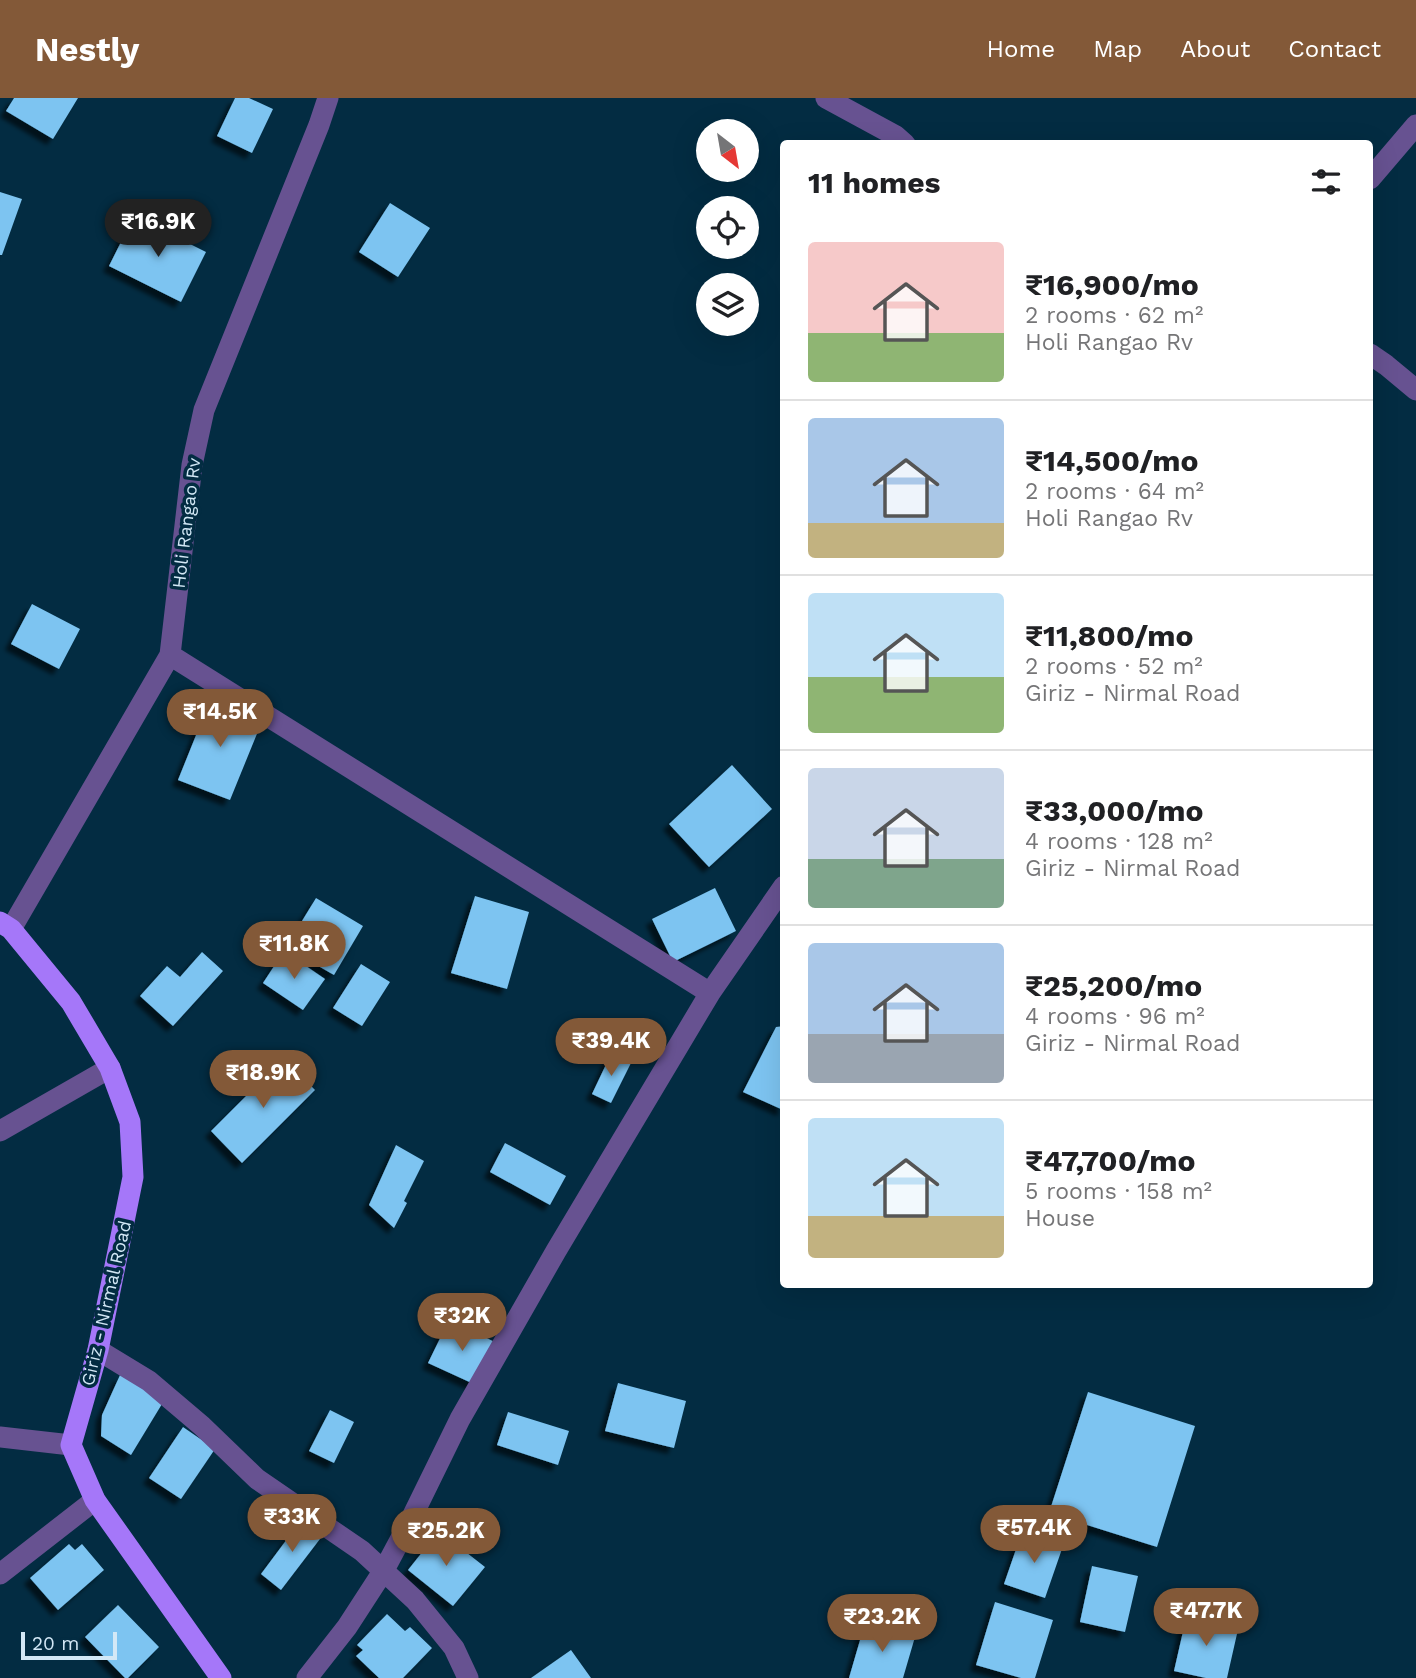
<!DOCTYPE html>
<meta charset="utf-8">
<style>
body{margin:0;font-family:"Work Sans",sans-serif;background:#f2f2f2;color:#202124;height:100vh;display:flex;flex-direction:column;font-size:26px;white-space:nowrap}
*{box-sizing:border-box;margin:0}
p{font-size:23px;color:#757577}
.icon{flex:none;width:38px;height:38px;fill:none;stroke:currentColor;stroke-width:2;stroke-linecap:round;stroke-linejoin:round}
.map{position:relative;flex:1;overflow:hidden}
.panel{position:absolute;left:780px;top:42px;width:593px;height:1148px;display:flex;flex-direction:column;background:#fff;border-radius:7px;box-shadow:0 7px 28px #0002}
.panel>*{flex:none}
.needle{width:46px;rotate:149deg}
.fabs{position:absolute;left:696px;top:21px;display:grid;gap:14px}
.fabs a{display:grid;place-items:center;width:63px;height:63px;border-radius:50%;background:#fff;box-shadow:0 7px 28px #0002;font-size:35px}
.scale{position:absolute;left:21px;bottom:18px;width:96px;box-sizing:border-box;padding-left:7px;border:4px solid #d3e8f6;border-top:0;font-size:19px;line-height:24px;white-space:nowrap;color:#d3e8f6;-webkit-text-stroke:5px #032c42;paint-order:stroke}
.price{position:absolute;translate:-50% -60px;padding:0 16px;border-radius:24px;background:#835938;color:#fff;font-size:23px;line-height:46px;filter:drop-shadow(0 2px 4px #0008)}
.price::after{content:'';position:absolute;left:50%;top:42px;width:21px;height:16px;margin-left:-10px;background:inherit;clip-path:polygon(0 0,100% 0,50% 100%)}
.price.active{background:#222;color:#fff}
ul{padding:0;list-style:none}
li{display:flex;align-items:center;gap:21px;height:175px;padding:0 28px}
li+li{border-top:2px solid #e0e0e0}
li span{display:grid;place-items:center;flex:none;width:196px;height:140px;border-radius:7px;color:#555}
li>.icon{margin-inline-start:auto}
span .icon{width:84px;height:84px;fill:#fffc;stroke-width:1}
li b{font-size:30px}
h2{display:flex;justify-content:space-between;align-items:center;height:84px;padding:0 28px;font-size:30px}
header{display:flex;align-items:center;gap:42px;box-sizing:border-box;height:98px;padding:0 35px;background:#835938;color:#fff}
header strong{font-size:33px}
nav{display:flex;gap:38px;margin-inline-start:auto;font-size:24px}
.map>svg:first-child{display:block}
.building{fill:#7dc4f1;filter:url(#shadow)}
.lines{fill:none;stroke-linecap:round;stroke-linejoin:round}
.minor{stroke:#675291;stroke-width:21}
.major{stroke:#a577f9;stroke-width:21}
.labels{text-anchor:middle;dominant-baseline:central;stroke-width:7;stroke-linejoin:round;paint-order:stroke}
.street-label{font-size:18px;fill:#d3e8f6;stroke:#032c42}
</style>
<header>
<strong>Nestly</strong>
<nav><a>Home</a><a>Map</a><a>About</a><a>Contact</a></nav>
</header>
<div class="map">
<svg width="1416" height="1580" viewBox="0 0 1416 1580">
<defs>
<filter id="shadow"><feDropShadow dx="-6" dy="6" stdDeviation="2" flood-color="#0009"/></filter>
</defs>
<rect width="100%" height="100%" fill="#032c42"/>
<path class="building" d="M14,0H78L53,41L6,13Z
M235,0H249L273,11L252,55L217,38Z
M0,94L22,101L2,157H0Z
M390,105L430,130L398,179L359,154Z
M134,118L206,154L181,204L109,168Z
M32,506L80,531L59,571L11,546Z
M211,600L263,621L230,702L178,682Z
M732,667L772,711L709,769L669,726Z
M715,790L736,833L673,864L652,821Z
M475,798L529,814L507,891L451,875Z
M316,800L363,828L334,877L294,854L310,828L302,823Z
M284,853L325,881L303,912L263,885Z
M202,854L223,873L173,928L140,898L167,868L180,879Z
M361,866L390,884L362,928L333,910Z
M784,928V1010L783,1012L743,994L776,929Z
M611,956L631,965L611,1005L592,996Z
M284,960L315,992L242,1065L211,1033Z
M505,1045L566,1078L550,1107L490,1074Z
M396,1047L424,1063L404,1103L407,1105L394,1130L369,1107Z
M449,1222L497,1245L476,1287L428,1265Z
M120,1277L165,1301L131,1357L101,1338L102,1317Z
M618,1285L686,1303L674,1350L605,1333Z
M1088,1294L1195,1328L1157,1449L1049,1415Z
M330,1312L354,1324L334,1365L309,1353Z
M508,1314L569,1333L558,1367L497,1347Z
M183,1329L215,1351L181,1401L149,1380Z
M302,1421L323,1437L281,1492L261,1476Z
M439,1433L485,1469L453,1508L408,1472Z
M1022,1434L1063,1448L1045,1500L1004,1486Z
M69,1446L75,1452L82,1446L104,1472L58,1512L30,1480Z
M1092,1468L1138,1478L1125,1534L1080,1524Z
M995,1504L1053,1522L1035,1580H1021L976,1567Z
M118,1507L159,1549L128,1580H125L85,1539Z
M387,1516L405,1533L410,1529L432,1550L403,1580H379L356,1558L363,1552L357,1547Z
M1187,1516L1239,1527L1227,1580H1206L1174,1573Z
M865,1525L915,1539L903,1580H849Z
M571,1552L591,1580H531Z"/>
<g class="lines">
<path class="minor" d="M826,0L896,38L905,46
M1370,81L1416,27
M1370,256L1386,267L1416,292
M170,557L710,895
M11,831L170,557L192,367L204,312L319,27L328,0
M0,1033L110,970
M98,1252L149,1283L202,1328L257,1381L362,1453L415,1502L454,1550L468,1580
M0,1339L71,1347
M0,1476L95,1402
M307,1580L347,1529L384,1472L408,1427L460,1321L556,1153L710,895L784,788"/>
<path class="major" d="M0,824L11,831L71,904L110,970L130,1024L133,1079L98,1252L71,1347L95,1402L221,1580"/>
</g>
<g class="labels">
<g class="street-label">
<text transform="translate(186 425) rotate(-83)">Holi Rangao Rv</text>
<text transform="translate(106 1205) rotate(-77)">Giriz - Nirmal Road</text>
</g>
</g>
</svg>
<div class="fabs">
<a><svg class="needle" viewBox="-14 -14 28 28"><path d="M0-13l5 13h-10z" fill="#e53935"/><path d="M0 13l5-13h-10z" fill="#757577"/></svg></a>
<a><svg class="icon" aria-label="locate" viewBox="0 0 24 24"><circle cx="12" cy="12" r="6"/><path d="M12 2v4M12 18v4M2 12h4M18 12h4"/></svg></a>
<a><svg class="icon" aria-label="layers" viewBox="0 0 24 24"><path d="M12 4l9 5-9 5-9-5zM3 14l9 5 9-5"/></svg></a>
</div>
<div class="scale">20 m</div>
<b class="price active" style="left:158px;top:161px">₹16.9K</b>
<b class="price" style="left:220px;top:651px">₹14.5K</b>
<b class="price" style="left:294px;top:883px">₹11.8K</b>
<b class="price" style="left:611px;top:980px">₹39.4K</b>
<b class="price" style="left:263px;top:1012px">₹18.9K</b>
<b class="price" style="left:462px;top:1255px">₹32K</b>
<b class="price" style="left:292px;top:1456px">₹33K</b>
<b class="price" style="left:1034px;top:1467px">₹57.4K</b>
<b class="price" style="left:446px;top:1470px">₹25.2K</b>
<b class="price" style="left:1206px;top:1550px">₹47.7K</b>
<b class="price" style="left:882px;top:1556px">₹23.2K</b>
<section class="panel">
<h2>11 homes<svg class="icon" aria-label="filters" viewBox="0 0 24 24"><path d="M4 7h16M4 17h16"/><circle cx="9" cy="7" r="2"/><circle cx="15" cy="17" r="2"/></svg></h2>
<ul>
<li><span style="background:linear-gradient(#f6c9c9 65%,#8fb573 0)"><svg class="icon" aria-label="home" viewBox="0 0 24 24"><path d="M3 11l9-7 9 7M6 9v11h12V9"/></svg></span><div><b>₹16,900/mo</b><p>2 rooms · 62 m²</p><p>Holi Rangao Rv</p></div></li>
<li><span style="background:linear-gradient(#a9c7e8 75%,#c2b280 0)"><svg class="icon" aria-label="home" viewBox="0 0 24 24"><path d="M3 11l9-7 9 7M6 9v11h12V9"/></svg></span><div><b>₹14,500/mo</b><p>2 rooms · 64 m²</p><p>Holi Rangao Rv</p></div></li>
<li><span style="background:linear-gradient(#bfe0f5 60%,#8fb573 0)"><svg class="icon" aria-label="home" viewBox="0 0 24 24"><path d="M3 11l9-7 9 7M6 9v11h12V9"/></svg></span><div><b>₹11,800/mo</b><p>2 rooms · 52 m²</p><p>Giriz - Nirmal Road</p></div></li>
<li><span style="background:linear-gradient(#c9d6e8 65%,#7fa58c 0)"><svg class="icon" aria-label="home" viewBox="0 0 24 24"><path d="M3 11l9-7 9 7M6 9v11h12V9"/></svg></span><div><b>₹33,000/mo</b><p>4 rooms · 128 m²</p><p>Giriz - Nirmal Road</p></div></li>
<li><span style="background:linear-gradient(#a9c7e8 65%,#9aa5b1 0)"><svg class="icon" aria-label="home" viewBox="0 0 24 24"><path d="M3 11l9-7 9 7M6 9v11h12V9"/></svg></span><div><b>₹25,200/mo</b><p>4 rooms · 96 m²</p><p>Giriz - Nirmal Road</p></div></li>
<li><span style="background:linear-gradient(#bfe0f5 70%,#c2b280 0)"><svg class="icon" aria-label="home" viewBox="0 0 24 24"><path d="M3 11l9-7 9 7M6 9v11h12V9"/></svg></span><div><b>₹47,700/mo</b><p>5 rooms · 158 m²</p><p>House</p></div></li>
</ul>
</section>
</div>
